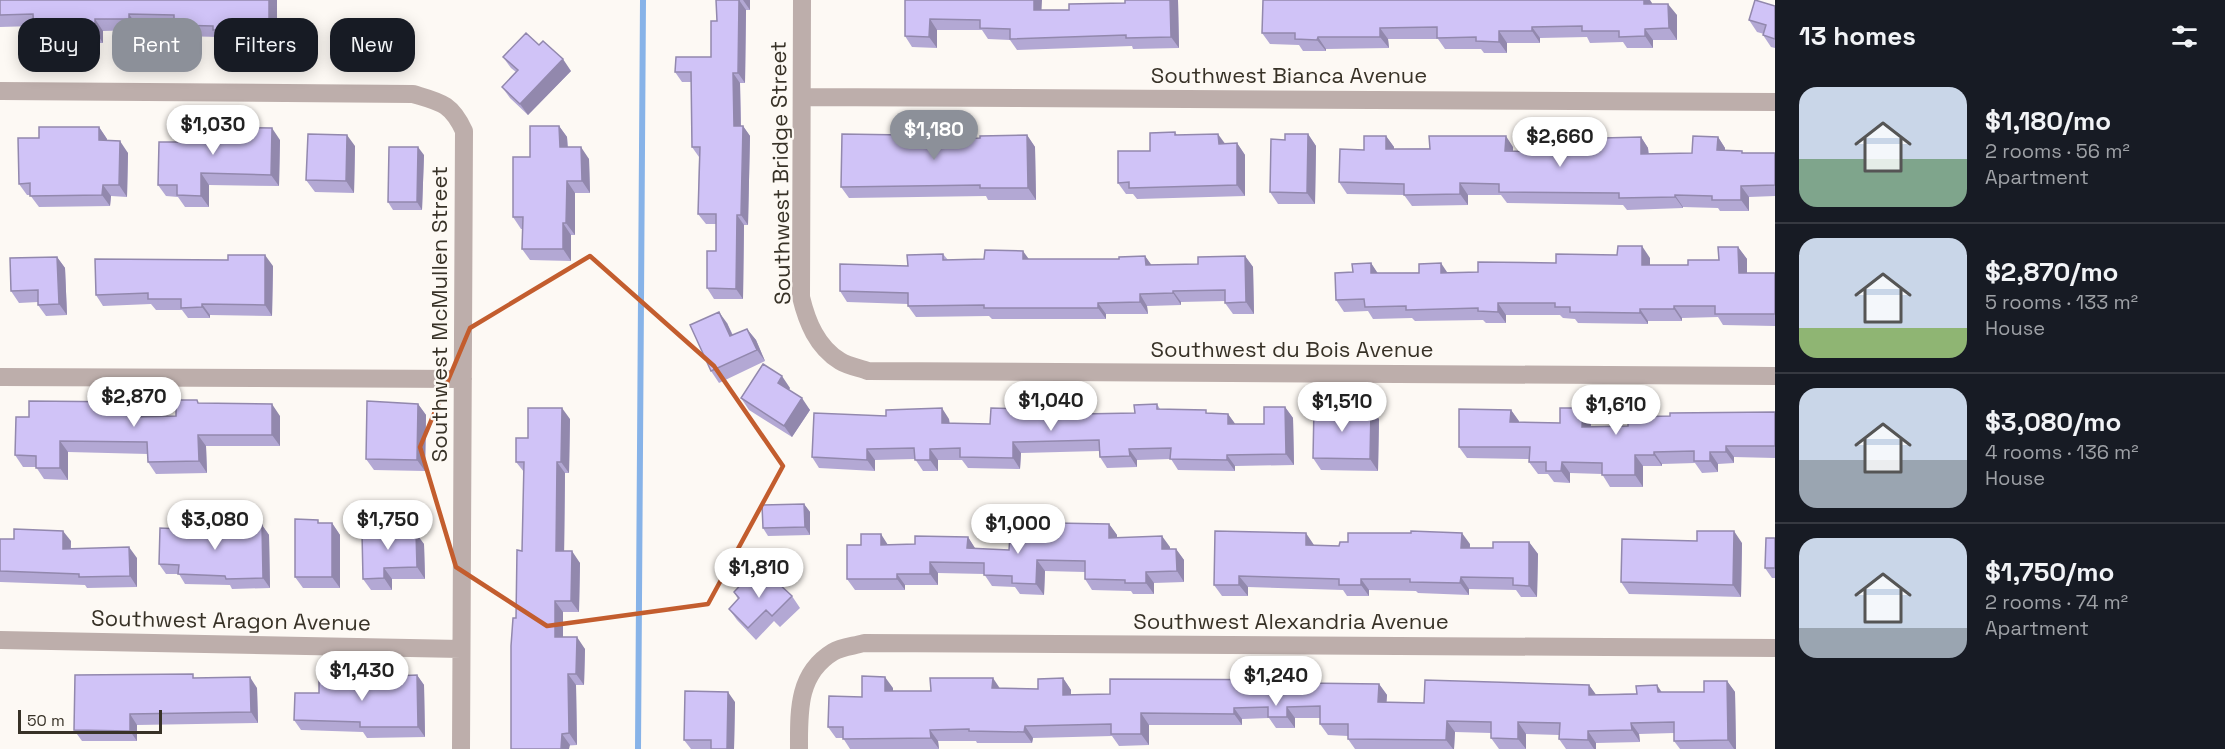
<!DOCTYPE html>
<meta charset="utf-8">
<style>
body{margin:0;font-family:"Space Grotesk",sans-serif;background:#20242c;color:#f1f3f6;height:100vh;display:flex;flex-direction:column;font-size:22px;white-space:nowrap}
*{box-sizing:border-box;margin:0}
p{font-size:20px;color:#9ea1a6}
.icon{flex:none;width:33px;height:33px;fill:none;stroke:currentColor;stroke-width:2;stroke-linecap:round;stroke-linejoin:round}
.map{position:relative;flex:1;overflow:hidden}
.drawer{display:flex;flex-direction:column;background:#171b24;width:450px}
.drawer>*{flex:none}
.top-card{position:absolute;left:18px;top:18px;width:570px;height:54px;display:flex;gap:12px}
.scale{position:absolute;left:18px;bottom:15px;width:144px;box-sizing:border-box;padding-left:6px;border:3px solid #383227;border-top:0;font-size:16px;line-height:21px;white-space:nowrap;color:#383227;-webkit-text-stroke:4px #fdf9f4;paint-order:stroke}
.price{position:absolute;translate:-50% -51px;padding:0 14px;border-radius:21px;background:#fff;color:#222;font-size:20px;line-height:39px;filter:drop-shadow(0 2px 3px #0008)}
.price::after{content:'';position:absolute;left:50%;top:36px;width:18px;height:14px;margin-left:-9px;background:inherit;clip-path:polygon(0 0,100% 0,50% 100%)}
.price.selected{background:#8c9099;color:#fff}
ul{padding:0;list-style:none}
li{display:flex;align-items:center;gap:18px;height:150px;padding:0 24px}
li+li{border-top:2px solid #363941}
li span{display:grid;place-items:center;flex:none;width:168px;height:120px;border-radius:18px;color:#555}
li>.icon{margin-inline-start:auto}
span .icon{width:72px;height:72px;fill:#fffc;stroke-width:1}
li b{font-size:26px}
h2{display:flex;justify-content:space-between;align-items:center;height:72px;padding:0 24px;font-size:26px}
.pill{padding:0 21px;border-radius:18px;background:#171b24;box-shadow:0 3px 15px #0003;font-size:21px;line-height:54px}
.pill.selected{background:#8c9099;color:#fff}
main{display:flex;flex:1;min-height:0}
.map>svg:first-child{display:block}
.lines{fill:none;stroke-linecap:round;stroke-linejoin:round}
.stream{stroke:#87b3e8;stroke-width:6}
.minor{stroke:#bdaeab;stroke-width:18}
.wall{fill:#b3a8d4}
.shaded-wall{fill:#9288ad}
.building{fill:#d0c3f7;stroke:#9288ad;stroke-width:1.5}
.marked{fill:none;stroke:#c35d2e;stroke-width:4.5;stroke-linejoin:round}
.labels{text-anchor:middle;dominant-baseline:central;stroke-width:4.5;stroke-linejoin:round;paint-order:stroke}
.street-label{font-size:22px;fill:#383227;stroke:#fdf9f4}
</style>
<main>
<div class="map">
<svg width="1775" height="749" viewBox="0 0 1775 749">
<rect width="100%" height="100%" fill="#fdf9f4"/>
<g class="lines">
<path class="stream" d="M638,749L643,0"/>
<path class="minor" d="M802,0L801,297C807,322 817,347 840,361C848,366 860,368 868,371L1775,376
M0,91L413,94C440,102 451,103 464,131L461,749
M802,97L1775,102
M0,377L463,379
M0,640L461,649
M799,749C799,712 797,674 833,652C841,647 854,646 864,643L1775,648"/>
</g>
<path class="wall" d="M0,0H277V40L221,41L218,37L182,36L175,26H137V30L103,31V43H42L34,32V26L0,27Z
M716,0H750V10H746L745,83H740L741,126H743L750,136L748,225H744L743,299H714L707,288L716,251V224H706L698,214L699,157L692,147L691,82H682L675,72L711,57L717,21Z
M905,0L1041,10H1069L1125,3L1178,0L1179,48L1133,49L1132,46L1017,50L1010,40L988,39L982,30H937V48L912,47L905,36Z
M1652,3V4L1677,15V40H1653V48H1627L1623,42L1590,43L1587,37L1540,38V43H1507V53H1484L1481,49H1445L1438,39H1388L1389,48L1326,49V51H1303L1299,45L1270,44L1262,33Z
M1775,6V48L1771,47L1763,35L1764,34L1757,32L1749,20Z
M503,57L571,71L528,115L510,98L502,87L516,72L511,68Z
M559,126L567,137L568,147L589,159L590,193H575V235H571V261L530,260L522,249L523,229H521L513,217L530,157Z
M99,127L107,139V141L128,153L127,197L111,196L110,206L39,207L30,195H27L19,184L39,138Z
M1175,132L1177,135L1225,143H1237L1245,155V196L1137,199L1133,194H1126L1118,183L1150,151Z
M1308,134L1316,146L1315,204H1278L1270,192L1285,140Z
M1027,135L1035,147L1036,200H988L986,196L849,198L841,187L931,139L980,138Z
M1602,135L1604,138L1641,137L1648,148L1649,154L1692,153L1718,137L1725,148V150L1744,153H1775V196L1749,197V211H1720L1718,208L1683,207V208L1627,210L1623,205L1507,203L1501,195H1468V205L1412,206L1404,195L1347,194L1339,182L1364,150L1386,136L1394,147V149L1513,147V151L1548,152L1578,150Z
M280,140L279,186L209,185V207H185L178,197L166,196L158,185L179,142Z
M355,146L354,193L315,192L306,180Z
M424,155L422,210H393L388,202Z
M1738,247L1747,259V273H1775V326L1723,325L1718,317L1682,318V321H1648V324L1578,323L1575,319L1563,318L1560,315H1506V323H1486L1483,320L1415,321L1412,318L1373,319L1368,311L1344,312L1336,300L1353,272L1371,263L1377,273L1478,272L1556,263L1650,258V265H1688L1719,260Z
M943,254L948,260L1029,259H1119L1145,256L1151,265L1198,264L1245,256L1253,267L1254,314H1233L1225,303V301L1181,302V305L1147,306L1148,314H1106V319H992L989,316L916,317L908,306V304L847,302L840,291Z
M57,257L65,268L67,315L46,316L38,305V302L19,303L11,291Z
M273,266L272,316L210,315V318H188L182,310H156L151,304L103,306L96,295Z
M727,323L733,335L747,329L756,340L765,361L719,383L711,371Z
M790,388L789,390L810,410L792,437L749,410L741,398Z
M131,402L139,414V416H176L200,403L280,416V446H206L207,473L156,474L148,462V454L68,452V480L44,479L36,467H23L15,455Z
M418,404L426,415L425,471L374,470L366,459Z
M1157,404L1160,409L1208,413L1228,414L1235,424H1264L1285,407L1293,418L1294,465L1235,466V471L1178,470L1171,459L1137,460V467L1107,468L1100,457L1099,451L1021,453L1020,469L968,468L962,460H938V471H923L915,459L875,460V471L819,468L812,457L886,416L949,419L950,424H990L1087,414L1135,413Z
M1511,410L1519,422L1560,423L1591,419V427L1628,426L1670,416L1775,412V458L1734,457V463L1718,464V472L1702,473L1695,463L1662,464V466H1643V487H1610L1602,474L1570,473V483L1554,482L1548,474H1538L1529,462V459L1467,458L1459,447Z
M570,419L569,473H565L564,551L580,563L579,612H563V637L585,649L584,685H576L577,745L511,749L516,618L522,551L524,472L516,462L528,438Z
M1379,419L1378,471L1321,470L1313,458Z
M804,504L810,512V535L768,536L763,528Z
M321,523H332L340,535V588H303L295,577Z
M404,523L410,533L424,544L425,579H392V590H371L363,579L388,532Z
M1109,524L1117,535V537L1170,547V549H1176L1184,560V582L1154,583V594H1133L1131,591L1092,590L1085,579V572L1045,571L1044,595L1020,594L1015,587L992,586L984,574L938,573V585H905V590H855L847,579L861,545L915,544L968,537L975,549L1009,550L1055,536Z
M262,525L269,535L270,588L232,589L230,585L185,584L179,574H166L159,564L225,531Z
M1411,533L1470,544V548H1493L1529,542L1538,554L1537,597H1521L1516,590L1469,589V595L1418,593L1416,591L1369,590V596H1347L1343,590L1248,587V596H1222L1214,585L1314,545L1339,546L1348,542Z
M1775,538V578H1772L1765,568Z
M0,539L71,541V548L137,558V587L87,588L85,585L0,582Z
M1742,543L1741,597L1629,594L1621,582Z
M753,584L792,596L800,608L780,627L774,621L756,640L737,620L729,609L738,599L734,592Z
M417,675L424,685L425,737L367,738L363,732L301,730L294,720L319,693L345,682L394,681Z
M196,678L257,688L258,723L137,725V741H82L74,730Z
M1063,678L1071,690V695L1110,694L1305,683L1379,684L1387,695L1386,702L1424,703L1589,685L1596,695L1662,692H1704L1727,681L1735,692L1736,749H1680L1674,741V733L1639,734L1640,742L1596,743V749H1566L1559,739V735L1526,734V749H1499L1491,738V733L1455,732L1454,749H1355L1348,739V736L1328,735L1320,724V718H1295V728H1276L1269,718L1242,719V725H1149V745L1119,746L1112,736L1033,738L1032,743H977L976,741H938L939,749H850L843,738H836L828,727L862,697L893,688V691H931L1000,688L1038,689Z
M735,702L734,749H691L684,740Z"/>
<path class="shaded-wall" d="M269,0H277V40L269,29Z
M739,0L746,10L745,83L738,73Z
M743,0H750V10Z
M1034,0H1042L1041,21L1034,10Z
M1170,0H1178L1179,48L1171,37Z
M1644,0H1650L1652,3V16L1644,4Z
M1668,4L1677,15V40L1669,28Z
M129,14L137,26V30L129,19Z
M95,19L103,31V43L95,31Z
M930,19L937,30V48L929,37Z
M1532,27L1540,38V43L1532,31Z
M1380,28L1388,39L1389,48L1380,37Z
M1645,29L1653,40V48L1645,36Z
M1499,31L1507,43V53L1499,42Z
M1318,37L1326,49V51L1317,40Z
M563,59L571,71L528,115L520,104Z
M733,73L740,83L741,136L734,126Z
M559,126L567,137L568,159L560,147Z
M743,126L750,136L748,225L741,215Z
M99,127L107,139V152L99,140Z
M272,128L280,140L279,186L271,175Z
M926,132L934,143L926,139Z
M1218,134L1226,145L1219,144Z
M1308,134L1316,146L1315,204L1307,193Z
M347,135L355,146L354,193L346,181Z
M1027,135L1035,147L1036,200L1028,188Z
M1386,136L1394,147V160L1386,149Z
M1506,136L1513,147V163L1505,151Z
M1641,137L1648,148L1649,166L1641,154Z
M1718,137L1725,148V161L1717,150Z
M120,141L128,153L127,197L119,185Z
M1237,143L1245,155V196L1237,185Z
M418,147L424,155L422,210L417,202Z
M581,147L589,159L590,193L582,181Z
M201,173L209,185V207L201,196Z
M567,181L575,193V235L566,223Z
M1460,183L1468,195V205L1460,194Z
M103,185L111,196L110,206L102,195Z
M1741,186L1749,197V211L1741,200Z
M1675,195L1683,207V208L1675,197Z
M737,215L744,225L743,299L736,289Z
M563,223L571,235V261L563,249Z
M1642,246L1650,258V276L1642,265Z
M1738,247L1747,259V285L1739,273Z
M1023,251L1031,262L1023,259Z
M265,255L273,266L272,316L265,305Z
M1145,256L1153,267L1146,265Z
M1245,256L1253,267L1254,314L1246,302Z
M57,257L65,268L67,315L59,304Z
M1371,263L1379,275L1371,273Z
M1441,263L1449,275L1441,273Z
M1173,291L1181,302V305L1173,293Z
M1140,294L1147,306L1148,314L1140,302Z
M1098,303L1106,314V319L1098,308Z
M1498,303L1506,315V323L1498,312Z
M202,304L210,315V318L202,307Z
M1674,306L1682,318V321L1674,309Z
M1640,309L1648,321V324L1640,313Z
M719,312L727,323L738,348L730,336Z
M747,329L756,340L765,361L757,350Z
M782,376L790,388L786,394L778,383Z
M802,398L810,410L792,437L784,426Z
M131,402L139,414V428L131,417Z
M272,404L280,416V446L272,435Z
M418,404L426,415L425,471L417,460Z
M1080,404L1088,415L1080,414Z
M1285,407L1293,418L1294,465L1286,454Z
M562,408L570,419L569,473L561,462Z
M942,408L949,419L950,435L942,423Z
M1371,408L1379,419L1378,471L1370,459Z
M1583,408L1591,419L1590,438L1582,427Z
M1511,410L1519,421L1518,434L1510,422Z
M1228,414L1236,425L1228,424Z
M198,435L206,446L207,473L199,461Z
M60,441L68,452V480L60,468Z
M1013,442L1021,453L1020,469L1013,458Z
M1726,446L1734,457V463L1726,452Z
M867,449L875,460V471L867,460Z
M930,449L938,460V471L930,460Z
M1129,449L1137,460V467L1130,456Z
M1654,452L1662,464V466L1654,455Z
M1710,452L1718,464V472L1710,461Z
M1227,455L1235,466V471L1227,460Z
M1635,455L1643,466V487L1635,475Z
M557,462L565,473L564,562L556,551Z
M1562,462L1570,473V483L1561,471Z
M804,504L810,512V535L805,527Z
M332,523L340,535V588L332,577Z
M404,523L412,535L404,533Z
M1109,524L1117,535V549L1109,538Z
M262,525L269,535L270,588L263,578Z
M63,531L71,541L70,559L63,549Z
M1734,531L1742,543L1741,597L1733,585Z
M416,533L424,544L425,579L417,567Z
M1306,533L1314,545H1306Z
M1462,533L1470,544L1469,559L1461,548Z
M881,534L888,545H881Z
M1162,536L1170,547V560L1162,549Z
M968,537L975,548V559L967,548Z
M1529,542L1538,554L1537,597L1529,586Z
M129,547L137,558V587L130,576Z
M1176,549L1184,560V582L1177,571Z
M572,551L580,563L579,612L571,601Z
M1037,560L1045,571L1044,595L1036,584Z
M930,562L938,573V585L930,574Z
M384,568L392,579V590L384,578Z
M1146,572L1154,583V594L1146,583Z
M897,574L905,585V590L897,579Z
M1239,576L1248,587V596L1239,585Z
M1461,577L1469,589V595L1460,583Z
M1361,579L1369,590V596L1361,585Z
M555,601L563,612V649L555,637Z
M577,637L585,649L584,685L576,674Z
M568,674L576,685L577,745L569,733Z
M417,675L424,685L425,737L418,727Z
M250,677L257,688L258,723L251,712Z
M885,677L893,688V702L885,691Z
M993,678L1001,690L992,688Z
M1063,678L1071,690V707L1063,695Z
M1727,681L1735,692L1736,749H1734L1728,740Z
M1379,684L1387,695L1386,713L1378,702Z
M1589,685L1597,696L1589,695Z
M1657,685L1665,697L1658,692Z
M728,692L735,702L734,749H727Z
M1287,707L1295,718V728L1287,717Z
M1234,708L1242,719V725L1234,714Z
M1141,713L1149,725V745L1141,734Z
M130,714L137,725V741L130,731Z
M1447,721L1455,732L1454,749H1453L1446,740Z
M1518,722L1526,734V749L1518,739Z
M1631,723L1639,734L1640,742L1632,730Z
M1025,726L1033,738L1032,743L1024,732Z
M930,730L938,741L939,749L931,738Z
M1588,731L1596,743V749H1594L1588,740Z
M562,734L570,745L569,749H561Z"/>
<path class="building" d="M0,0H269V29L213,30V26L174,25V15L129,14V19H95V31L34,32L33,14L0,15Z
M716,0H739L738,73H733L734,126H743L741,215H737L736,289L707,288V251H716V214H698L700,147H692L691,72H675L676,57H711V21H717Z
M905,0H1034V10H1069V4L1125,3V0H1170L1171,37L1126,38V35L1010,39V29L980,28V20L930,19L929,37L905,36Z
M1263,0H1644V4H1668L1669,28L1645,29V36L1619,37V31H1582V26L1532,27V31H1499V42L1476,41V37L1437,38V27L1380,28V37H1318L1317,40L1295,39V33H1262Z
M1755,0L1775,6V39L1763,35L1766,25L1749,20Z
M526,33L539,45L543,41L563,59L520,104L502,87L518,70L503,57Z
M530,126H559L560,147H581L582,181H567L566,223H563V249H522L523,217H513V157H530Z
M39,127H99V140L120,141L119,185H103L102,195L30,196V183L19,184L18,138H39Z
M179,127L272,128L271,175L201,173V196L177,195V185H158L159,142H179Z
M905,132H926V139L980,138V136L1027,135L1028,188H980V185L841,187L842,134L905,135Z
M1175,132V135L1218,134L1219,144L1237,143V185L1129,188V182L1118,183V151H1150V133Z
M308,134L347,135L346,181L306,180Z
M1285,134H1308L1307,193L1270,192L1271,139L1285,140Z
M1602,135V138L1641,137V154L1692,153L1693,136L1718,137L1717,150L1742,151V153H1775V185L1741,186V200H1712V196L1675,195V197L1619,198V193L1499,192V184L1460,183V194L1404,195V184L1339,182L1340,149L1364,150V136H1386V149H1430L1429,136H1506L1505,151L1548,152L1578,150V136Z
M389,147H418L417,202H388Z
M1618,246H1642V265H1688V260H1719L1718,247H1738L1739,273H1775V314H1715V306H1674V309H1640V313L1570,312V307H1555V303H1498V312L1478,311V308L1406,310V306L1365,307L1364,299L1336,300L1335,273L1353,272L1352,264L1371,263V273H1419V264L1441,263V273L1478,272V262L1556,263V254L1617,255Z
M985,250L1023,251V259H1119V257L1145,256L1146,265L1198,264V257L1245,256L1246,302L1225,303V290L1173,291V293L1140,294V302L1098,303V308H984V305L908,306V293L840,291V264L908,266L907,255L943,254V260L984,259Z
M228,255H265V305L202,304V307L181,308V299H148V293L96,295L95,259L228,260Z
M57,257L59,304L38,305V290L11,291L10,258Z
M719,312L730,336L747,329L757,350L711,371L690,325Z
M763,364L782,376L778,383L802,398L784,426L741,398Z
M176,400H197L198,403L272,404V435H198L199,461L148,462L147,442L60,441V468H36V456L15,455L16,417H29V401L131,402V417L176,416Z
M367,401L418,404L417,460L366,459Z
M1080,404V414L1135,413L1134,405L1157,404V409L1206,410V413L1228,414V424H1264V407H1285L1286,454L1227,455V460L1170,459L1171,448L1129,449L1130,456L1100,457L1099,440L1013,442V458L960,457V448L930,449V460H915L914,448L867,449V460L812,457L814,413L886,416V410L942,408V423L990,424L991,408L1031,409V405Z
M1314,407L1371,408L1370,459L1313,458Z
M528,408H562L561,462H557L556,551H572L571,601H555V637H577L576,674H568L569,733L562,734L561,749H511V646L513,618H516L517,550L522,551L524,462H516V438H528Z
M1560,408H1583L1582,427L1628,426V417L1670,416V413L1775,412V446H1726V452H1710V461H1694V451L1654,452V455H1635V475H1602V463L1562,462L1561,471H1546V462H1529L1530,447H1459V409L1511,410L1510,422L1560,423Z
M804,504L805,527L763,528L762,505Z
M295,519L318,520V523H332V577H295Z
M404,523V533H416L417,567L384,568V578L363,579L362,533L388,532V524Z
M1055,523L1109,524V538L1162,536V549H1176L1177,571L1146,572V583H1125V580L1085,579V561L1037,560L1036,584L1012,583V576L984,575V563L930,562V574H897V579H847V545H861V534H881V545L915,544V536L968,537L967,548L1009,550L1010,535L1055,536Z
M262,525L263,578L226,579L225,576L178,574L179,565L159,564L160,528L225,531V526Z
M14,529L63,531V549L129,547L130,576L79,577V574L0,571V539H14Z
M1215,531L1306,533V545L1339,546L1340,542H1348V533H1411V531L1462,533L1461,548H1493V542H1529V586L1513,585V578L1461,577L1460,583L1410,582V579H1361V585H1339V579L1239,576V585H1214Z
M1697,531H1734L1733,585L1621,582L1622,539L1697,541Z
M1766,538H1775V568H1765Z
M765,571L792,596L772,616L766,610L748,628L729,609L739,598L734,592L747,578L753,584Z
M193,674V678L250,677L251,712L130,714V731L74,730L75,675Z
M417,675L418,727H360V722L294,720L295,693H319V676H341V682L394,681V676Z
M862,676L885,677V691H931L930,678H993L992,688L1038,689V679L1063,678V695L1110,694V679L1303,680V683L1379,684L1378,702L1424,703L1425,680L1589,685V695L1637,694L1636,686L1657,685L1658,692H1704V681H1727L1728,740L1674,741V722L1631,723L1632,730L1588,731V740L1559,739L1560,723L1518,722V739L1491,738V722L1447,721L1446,740L1348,739V724H1320V706L1287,707V717H1268V707L1234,708V714L1141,713V734H1111V724L1025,726L1024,732L969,731V729L930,730L931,738L843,739V727H828L829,696L862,697Z
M685,691L728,692L727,749H711V740H684Z"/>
<path class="marked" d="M590,256L714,366L783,466L708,604L547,626L456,567L420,447L470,328Z"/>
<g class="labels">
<g class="street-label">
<text x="1289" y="75">Southwest Bianca Avenue</text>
<text transform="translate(780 173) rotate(-91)">Southwest Bridge Street</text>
<text transform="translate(439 314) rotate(-90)">Southwest McMullen Street</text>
<text x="1292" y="349">Southwest du Bois Avenue</text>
<text transform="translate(231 620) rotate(1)">Southwest Aragon Avenue</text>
<text x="1291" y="621">Southwest Alexandria Avenue</text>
</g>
</g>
</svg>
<div class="scale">50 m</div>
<b class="price" style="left:213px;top:156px">$1,030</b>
<b class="price selected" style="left:934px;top:161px">$1,180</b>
<b class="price" style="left:1560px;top:168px">$2,660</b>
<b class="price" style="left:134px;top:428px">$2,870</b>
<b class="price" style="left:1051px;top:432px">$1,040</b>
<b class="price" style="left:1342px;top:433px">$1,510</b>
<b class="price" style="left:1616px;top:436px">$1,610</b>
<b class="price" style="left:215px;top:551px">$3,080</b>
<b class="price" style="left:388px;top:551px">$1,750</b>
<b class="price" style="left:1018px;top:555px">$1,000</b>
<b class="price" style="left:759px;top:599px">$1,810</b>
<b class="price" style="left:362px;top:702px">$1,430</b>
<b class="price" style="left:1276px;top:707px">$1,240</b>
<div class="top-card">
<a class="pill">Buy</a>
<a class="pill selected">Rent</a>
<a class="pill">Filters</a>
<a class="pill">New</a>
</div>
</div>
<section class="drawer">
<h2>13 homes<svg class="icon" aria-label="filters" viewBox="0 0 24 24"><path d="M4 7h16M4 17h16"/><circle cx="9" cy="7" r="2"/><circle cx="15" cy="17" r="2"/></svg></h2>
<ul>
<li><span style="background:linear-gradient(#c9d6e8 60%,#7fa58c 0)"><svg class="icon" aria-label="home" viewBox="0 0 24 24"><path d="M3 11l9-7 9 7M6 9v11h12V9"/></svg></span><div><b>$1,180/mo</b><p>2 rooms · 56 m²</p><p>Apartment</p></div></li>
<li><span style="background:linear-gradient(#c9d6e8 75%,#8fb573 0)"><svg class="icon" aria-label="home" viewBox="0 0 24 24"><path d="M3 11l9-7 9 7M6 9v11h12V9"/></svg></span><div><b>$2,870/mo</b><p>5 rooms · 133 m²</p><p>House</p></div></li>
<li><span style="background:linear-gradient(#c9d6e8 60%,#9aa5b1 0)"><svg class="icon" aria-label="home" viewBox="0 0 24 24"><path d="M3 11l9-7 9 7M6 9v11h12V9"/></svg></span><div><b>$3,080/mo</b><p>4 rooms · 136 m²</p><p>House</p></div></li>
<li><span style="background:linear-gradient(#c9d6e8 75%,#9aa5b1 0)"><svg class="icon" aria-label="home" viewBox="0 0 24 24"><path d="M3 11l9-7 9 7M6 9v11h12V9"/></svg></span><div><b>$1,750/mo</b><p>2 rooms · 74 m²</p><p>Apartment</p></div></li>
</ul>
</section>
</main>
